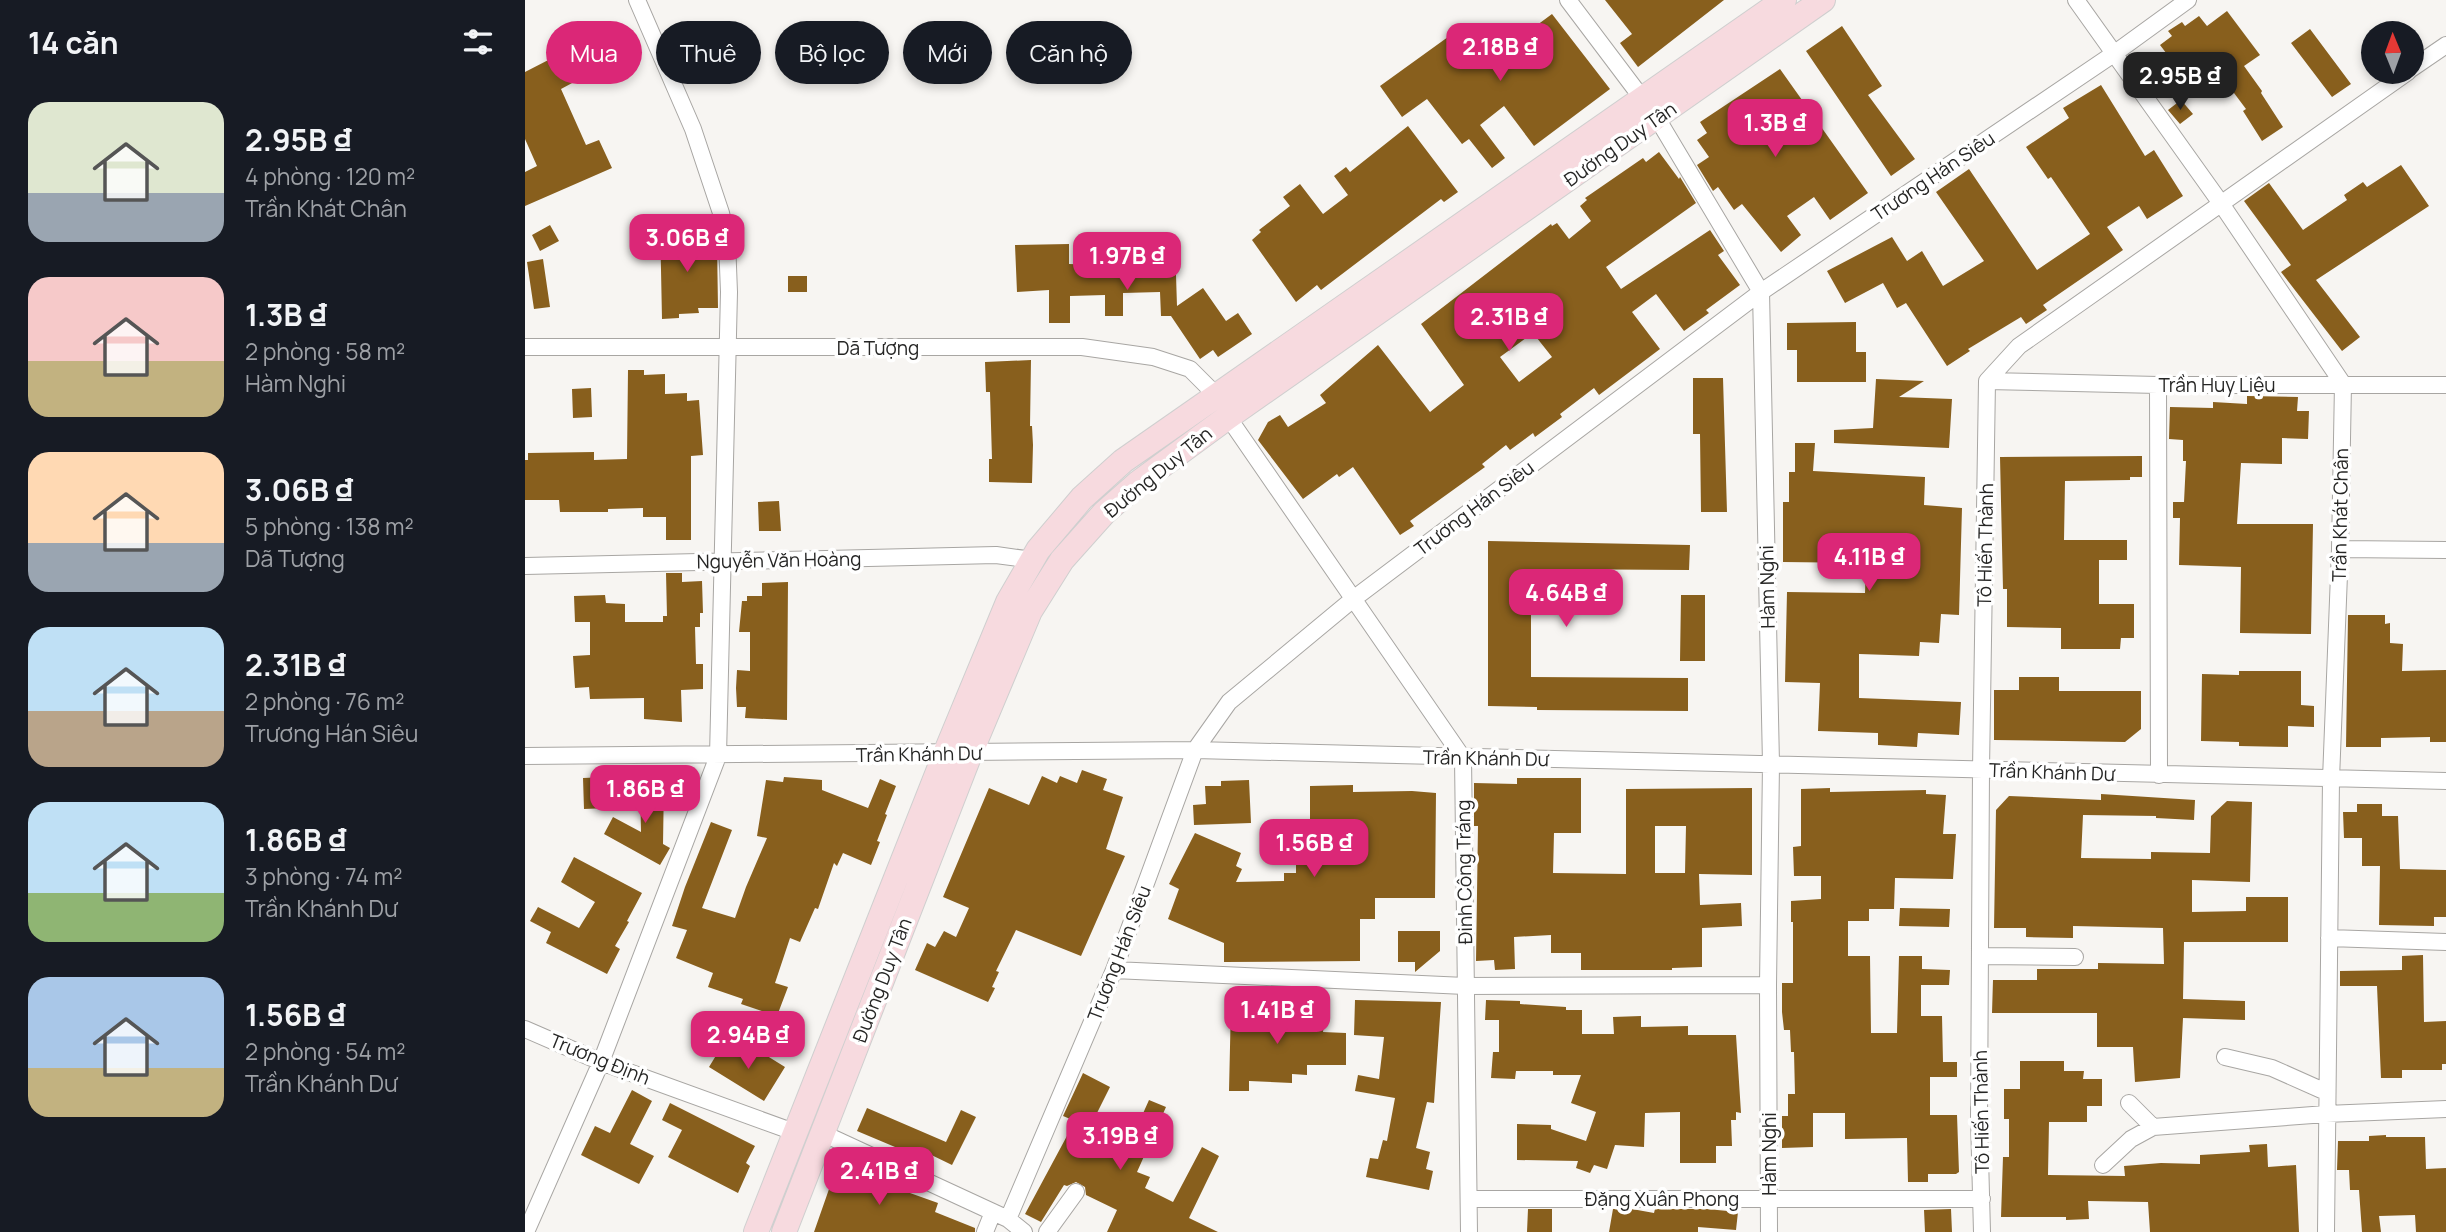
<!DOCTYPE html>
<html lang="vi">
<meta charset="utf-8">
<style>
body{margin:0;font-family:Manrope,sans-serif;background:#20242c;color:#f1f3f6;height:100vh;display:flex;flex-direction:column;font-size:26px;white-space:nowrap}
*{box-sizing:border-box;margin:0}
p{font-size:23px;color:#9ea1a6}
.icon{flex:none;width:38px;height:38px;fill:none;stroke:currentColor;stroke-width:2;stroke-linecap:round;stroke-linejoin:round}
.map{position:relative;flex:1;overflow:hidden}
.drawer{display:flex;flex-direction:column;background:#171b24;width:525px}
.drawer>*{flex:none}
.top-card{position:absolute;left:21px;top:21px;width:665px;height:63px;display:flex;gap:14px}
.needle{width:46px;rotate:359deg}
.buttons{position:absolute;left:1836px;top:21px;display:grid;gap:14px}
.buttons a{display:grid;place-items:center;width:63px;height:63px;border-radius:50%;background:#171b24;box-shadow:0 4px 10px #0003;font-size:35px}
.price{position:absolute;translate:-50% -60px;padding:0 16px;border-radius:14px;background:#db2777;color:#fff;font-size:23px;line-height:46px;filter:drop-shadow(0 2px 4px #0008)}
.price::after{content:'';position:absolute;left:50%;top:42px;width:21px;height:16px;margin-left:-10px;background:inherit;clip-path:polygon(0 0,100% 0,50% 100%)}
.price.current{background:#222;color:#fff}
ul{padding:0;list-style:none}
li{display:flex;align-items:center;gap:21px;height:175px;padding:0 28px}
li span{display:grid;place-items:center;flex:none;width:196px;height:140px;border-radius:21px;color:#555}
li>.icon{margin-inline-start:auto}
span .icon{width:84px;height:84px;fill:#fffc;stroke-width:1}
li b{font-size:30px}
h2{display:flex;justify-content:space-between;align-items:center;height:84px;padding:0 28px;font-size:30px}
.tag{padding:0 24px;border-radius:32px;background:#171b24;box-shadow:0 4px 10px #0003;font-size:24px;line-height:63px}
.tag.current{background:#db2777;color:#fff}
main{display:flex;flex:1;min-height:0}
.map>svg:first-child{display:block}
.building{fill:#885f1d;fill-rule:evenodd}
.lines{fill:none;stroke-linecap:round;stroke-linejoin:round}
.street-casing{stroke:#a8a6a3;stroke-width:18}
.primary-casing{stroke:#cfcfcf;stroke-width:26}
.street{stroke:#fff;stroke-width:16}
.primary{stroke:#f7dadf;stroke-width:24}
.labels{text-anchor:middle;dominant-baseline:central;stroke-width:7;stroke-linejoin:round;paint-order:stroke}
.street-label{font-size:19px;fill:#262625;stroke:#fff}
</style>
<main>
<section class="drawer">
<h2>14 căn<svg class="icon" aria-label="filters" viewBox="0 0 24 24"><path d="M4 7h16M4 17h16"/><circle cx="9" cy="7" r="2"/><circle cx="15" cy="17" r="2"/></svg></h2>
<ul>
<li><span style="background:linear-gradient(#dfe7d0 65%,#9aa5b1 0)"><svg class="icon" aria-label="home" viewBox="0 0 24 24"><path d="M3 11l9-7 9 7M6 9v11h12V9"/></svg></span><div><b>2.95B ₫</b><p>4 phòng · 120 m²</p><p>Trần Khát Chân</p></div></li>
<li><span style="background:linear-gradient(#f6c9c9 60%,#c2b280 0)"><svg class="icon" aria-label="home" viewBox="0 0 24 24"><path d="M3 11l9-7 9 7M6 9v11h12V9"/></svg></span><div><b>1.3B ₫</b><p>2 phòng · 58 m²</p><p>Hàm Nghi</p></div></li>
<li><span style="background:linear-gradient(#ffd9b3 65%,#9aa5b1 0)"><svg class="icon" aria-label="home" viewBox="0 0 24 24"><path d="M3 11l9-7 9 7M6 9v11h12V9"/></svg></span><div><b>3.06B ₫</b><p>5 phòng · 138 m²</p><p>Dã Tượng</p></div></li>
<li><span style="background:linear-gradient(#bfe0f5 60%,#b9a48a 0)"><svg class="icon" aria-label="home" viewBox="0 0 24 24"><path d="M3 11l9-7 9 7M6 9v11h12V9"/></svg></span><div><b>2.31B ₫</b><p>2 phòng · 76 m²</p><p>Trương Hán Siêu</p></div></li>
<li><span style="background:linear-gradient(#bfe0f5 65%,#8fb573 0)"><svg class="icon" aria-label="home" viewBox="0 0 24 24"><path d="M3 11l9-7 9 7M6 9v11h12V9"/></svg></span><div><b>1.86B ₫</b><p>3 phòng · 74 m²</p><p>Trần Khánh Dư</p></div></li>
<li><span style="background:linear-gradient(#a9c7e8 65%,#c2b280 0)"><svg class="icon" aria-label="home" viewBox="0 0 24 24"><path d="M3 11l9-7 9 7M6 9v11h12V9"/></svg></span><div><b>1.56B ₫</b><p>2 phòng · 54 m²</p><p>Trần Khánh Dư</p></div></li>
</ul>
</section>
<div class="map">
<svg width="1921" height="1232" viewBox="0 0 1921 1232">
<rect width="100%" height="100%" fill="#f7f5f2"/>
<path class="building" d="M1080,0H1199L1113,67L1095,43L1107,34Z
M1702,11L1735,55L1719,66L1737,91L1736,93L1758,127L1737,141L1718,111L1721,109L1688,65L1664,83L1635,45L1647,36L1643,31L1657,22L1660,26L1674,16L1682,26Z
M1027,14L1085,89L1009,146L979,106L955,125L980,158L967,168L944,139L937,144L902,99L877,117L855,86L941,24L955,43L980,25L992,40Z
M1317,26L1357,86L1343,95L1390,159L1366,176L1281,51Z
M1785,29L1826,84L1807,97L1766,43Z
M35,54L49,82L36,89L61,145L74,140L87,168L0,206V172L12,166L0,139V72Z
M1255,69L1343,193L1305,220L1289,197L1262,216L1276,235L1256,252L1217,204L1209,210L1193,187L1188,191L1172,165L1184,157L1172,140L1182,133L1175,122Z
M1576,85L1620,156L1629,150L1658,196L1622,219L1614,206L1582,227L1598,250L1518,305L1522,310L1501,324L1496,317L1443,349L1445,351L1422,366L1381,303L1372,308L1358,283L1320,303L1302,271L1367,237L1382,261L1397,251L1418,286L1459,261L1411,192L1444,169L1512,270L1565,234L1526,177L1523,179L1501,147L1544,118L1538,108Z
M1656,100L1668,114L1655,124L1643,110Z
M883,126L933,192L919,202L916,199L796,290L792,285L771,302L727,240L736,232L734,230L765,206L758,197L775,184L798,214L823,195L809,176L821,167L825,172Z
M1134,152L1154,179L1155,177L1171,203L1081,267L1096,289L1185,230L1199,251L1193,255L1215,285L1181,310L1184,313L1159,331L1131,294L1107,312L1135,349L1074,395L1069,388L1035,414L1037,417L1010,437L1008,433L985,450L981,445L957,464L960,467L885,521L889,526L875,535L828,467L814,477L812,474L778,499L733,440L743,422L755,415L763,427L801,403L795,395L853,345L905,412L939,385L896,324L1026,224L1027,226L1032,223L1044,239L1066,221L1055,206L1062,200L1060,198L1118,158L1121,162ZM1008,333L1027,357L994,382L975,357Z
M1876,165L1904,206L1791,280L1835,337L1817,351L1756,272L1766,265L1719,201L1744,183L1778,230L1822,200L1819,195L1838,182L1842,187Z
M135,220H151L152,244L192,243L193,308H173L174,313L154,314V318L137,319Z
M25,225L34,241L15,251L7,235Z
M544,244V264L574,265L618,263V255H635L634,244H650L652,306L678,288L701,321L713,313L727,334L693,357L688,350L675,359L646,316H636L635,292L598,293V316H580V295L545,296V323H524V290L492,292L490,245Z
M18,259L25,307L9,309L2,262Z
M263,276H282V292H263Z
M1331,322V352H1341V382H1272V350H1262V323Z
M506,360L505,426H507L508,445L507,483L464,482V459H467L465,392H461L460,362Z
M103,370H119V375L140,374V394L162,393V401L174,400L178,455L166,456V540H141V517H118V508L83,509V512H35L34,500H0V460H3V453L69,452V460L102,459Z
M1168,378H1198L1202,512H1176L1175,434H1168Z
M1351,379L1399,381L1374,397L1427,399L1424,448L1309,443V430L1348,428Z
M66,388L67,417L48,418L47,389Z
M1722,396L1773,397L1772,411H1784L1783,439L1757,438V464L1716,463L1712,524H1788L1786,634L1715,633L1716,567L1654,565L1655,518H1648V502H1659L1661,461H1658V440L1644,439L1645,407L1688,408V402L1722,404Z
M1270,443H1290L1288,471L1400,477L1399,505L1437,508L1434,615L1416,614L1414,643L1395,642L1394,656L1334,654V698L1436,702L1434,735L1393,733L1392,747L1353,745V733L1293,731L1295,683L1260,682L1262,592L1340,593L1341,563L1258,562V502H1264V472H1270Z
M1617,456V477H1605V480L1540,481L1539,540H1602V560H1574V604H1609V638H1596L1595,649H1536V628L1482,627V589H1478L1475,457Z
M254,501L256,531H234L233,502Z
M963,541L1165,545L1164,570L1006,569V677L1163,678V711L1012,710V707L963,706Z
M141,573H157V582L177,581L178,613H175V627H170L171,664H178V689L156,690L157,722L119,719V698L65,699L64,687L50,688L48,656L65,655V622H50L49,596L80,595L81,603L100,604V622H138V616H142Z
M263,582L262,720L220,718L221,707H212L211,688L212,670L225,671V632H214L217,601H222V596H237V583Z
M1156,595H1180V661H1155Z
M1823,615H1860V624L1865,623V643L1878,644L1877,671L1921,670V742H1905V737L1856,738V747H1821Z
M1714,671H1776V705L1789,706V727L1763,726V747L1714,746V742L1676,741L1677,674L1714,675Z
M1494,677H1534V691H1616V729L1600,742L1469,740V690H1494Z
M557,770L582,779L578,790L598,797L581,849L600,856L556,956L491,930L471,971L474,972L467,987L470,988L463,1002L390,970L402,943L410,947L419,931L431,937L444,908L418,897L464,788L504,805L517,776L532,783L535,776L552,783Z
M82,777L83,808L59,809L58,778Z
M259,777L297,780V790L343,808L355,779L371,786L360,814L362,815L352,841L355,842L346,865L318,853L312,866L309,863L293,909L290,908L275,942L265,938L250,983L263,987L252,1016L216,1004L218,999L183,987L188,973L151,958L162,930L147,926L160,887L186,822L207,830L177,908L210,918L221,887L242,838L232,836L241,780L258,782Z
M992,778H1056V833H1029L1028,873L1101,874V789L1227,788V875L1174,874L1175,905L1216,903L1217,926L1177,928V967L1147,968V970H1056V953H1026V935L989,937L990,969L970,970L969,960L951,961L953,826H949V783L992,784ZM1130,826H1161L1160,873H1130Z
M139,780L138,844L145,848L135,865L79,834L88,817L116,832L115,781Z
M724,780L726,823L669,825L668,805L681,804L680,786H696V781Z
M828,785V792L887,791L911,793L910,898H850V919H835V961L699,962V943L643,919L654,889L644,884L670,833L716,853L711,866L717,869L711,882L759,881V873H771V823H785V786Z
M1305,788V792L1401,790V794L1421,795L1418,834H1431L1428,879L1370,878L1369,909H1344V921H1323V956H1345L1346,1033H1372L1374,956H1397V969L1425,970L1424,985H1396V1016H1417L1418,1062H1432V1077H1405V1115H1432L1434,1172L1431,1174H1403V1182H1383L1382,1138L1320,1139V1113H1288V1147L1257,1148V1116H1263V1094H1270L1269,1052H1266L1265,1030H1259L1257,1012V983H1268V922H1266V901L1296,899V876H1269L1268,847L1276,846V789Z
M1576,794L1670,800L1669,820L1631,818V816L1558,815L1556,858L1626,859V852L1685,853L1686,816L1702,801L1727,802L1725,882L1667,880V912L1721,911V897H1763V942H1659L1658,999L1720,1001V1020L1658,1018L1655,1078L1610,1082L1608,1047H1572V1013H1467L1468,980H1512V969H1573V963L1639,964L1638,928L1548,926V938L1501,937V928H1469L1471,810L1484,796L1576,800Z
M1832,804H1857V816H1873L1875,869L1921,870V917H1909V926L1854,925L1855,866H1837V838H1819L1818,812H1832Z
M49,857L117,893L102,921L104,922L90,946L95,949L82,974L21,943L26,932L5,921L13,907L54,928L70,902L36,882Z
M1375,908L1425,909L1424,927L1374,926Z
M873,931H915V951L890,972V962H873Z
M1898,955L1899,1022L1921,1021V1064H1917V1070H1877V1078H1856L1852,986H1815V971L1877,970V956Z
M830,1000L916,1002L909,1103L902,1102L891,1148L905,1152L901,1169L908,1171L904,1190L841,1177L845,1158L853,1159L858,1140L862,1141L870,1098L830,1091L833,1075L854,1079L859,1037L829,1035Z
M961,1000L995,1001V1004L1041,1007V1010H1057V1034H1089L1088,1017L1116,1016V1027L1163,1026V1035H1211L1216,1113L1211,1112V1120H1206L1207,1146H1191V1163H1155V1112L1120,1113L1119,1147L1090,1145L1082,1169L1069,1165L1065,1173L1051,1168L1053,1161L992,1160V1124L1026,1125V1129L1061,1141L1071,1112L1046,1103L1056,1075H1028V1071H991L990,1079L966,1078L968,1052H974V1020H960Z
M706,1003L770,1007L769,1025H799L798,1032L821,1033V1065H782V1075L767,1074V1083L724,1081V1091H704Z
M198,1044L227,1062L234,1051L260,1067L239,1101L184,1067Z
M1495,1061H1539V1071H1559L1558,1079H1577V1106H1562V1122H1524L1523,1175L1600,1176L1599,1166L1636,1163L1675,1164V1155L1725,1152L1724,1145L1742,1144L1743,1167L1771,1165L1774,1232H1625L1623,1202L1563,1201L1564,1219L1541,1220V1217H1476L1478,1157H1484V1119H1479V1089H1495Z
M558,1073L585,1087L560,1137L599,1156L624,1100L641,1107L612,1172L625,1177L620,1188L648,1202L677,1147L694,1156L664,1218L693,1232H582L592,1210L561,1195L560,1187L551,1182L542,1186L539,1185L516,1222L500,1214L550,1121L538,1116Z
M107,1090L127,1101L105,1144L129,1156L114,1184L56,1155L70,1126L85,1133Z
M145,1103L230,1146L221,1163L225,1166L213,1193L143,1157L157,1130L137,1120Z
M342,1108L421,1142L436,1110L451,1117L427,1165L392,1148L389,1155L332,1131Z
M1861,1135V1137H1900L1901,1169L1921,1168V1232H1891L1890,1215L1854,1216L1856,1232H1837L1834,1190H1825L1824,1170H1812L1813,1141H1844V1136Z
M325,1164L373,1183L371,1188L413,1203L410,1212L450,1228V1232H289L310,1172Z
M1003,1209H1027V1232H1002Z
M1088,1209H1107L1129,1213L1130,1209H1182L1213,1212L1211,1230L1173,1227V1232H1084Z
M1426,1209L1427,1232H1400L1399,1210Z"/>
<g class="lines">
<defs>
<path id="street" d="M1043,0L1132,118L1236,292L1246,764L1243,985L1244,1232
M1551,0L1695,202L1818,384L1815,549L1806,779L1801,1232
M1886,69L1921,45
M0,347H557L628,357L665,369L692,396
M1462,381L1633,385H1921
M1633,385L1634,775
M703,417L938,758L944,1232
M1815,549L1921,550
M0,566L471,555L508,560
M0,756L670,750L1921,781
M1804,938L1921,942
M1455,956L1550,957
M589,970L940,986L1243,985
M0,1029L76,1062L269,1132
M1700,1057L1747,1068L1801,1092
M1604,1103L1628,1127
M297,1133L483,1219L499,1232
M1578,1165L1606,1139L1628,1127L1801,1114L1921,1109
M944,1199H1457
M483,1219L589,970L670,750L704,702L827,600L1236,292L1590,53L1663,0
M1,1232L76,1062L193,756L204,292L202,241L196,213L168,129L112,0
M460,1232L468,1212
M522,1232L551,1192
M1457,1232L1454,1119L1456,770L1462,381L1494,346L1883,72"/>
<path id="primary" d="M231,1232L420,754L483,602L513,550L557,498L598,461L1259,0
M259,1232L445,754L505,611L537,560L579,513L613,483L703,417L1298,0"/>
</defs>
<use href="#street" class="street-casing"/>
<use href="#primary" class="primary-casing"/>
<use href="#street" class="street"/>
<use href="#primary" class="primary"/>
</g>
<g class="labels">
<g class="street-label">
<text transform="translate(1095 144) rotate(-35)">Đường Duy Tân</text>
<text transform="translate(1408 176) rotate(-34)">Trương Hán Siêu</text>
<text x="353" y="348">Dã Tượng</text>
<text x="1692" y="385">Trần Huy Liệu</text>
<text transform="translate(633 472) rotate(-39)">Đường Duy Tân</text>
<text transform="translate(949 508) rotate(-37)">Trương Hán Siêu</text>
<text transform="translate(1815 515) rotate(-89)">Trần Khát Chân</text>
<text transform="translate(1460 545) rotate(-89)">Tô Hiến Thành</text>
<text transform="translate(254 560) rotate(-1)">Nguyễn Văn Hoàng</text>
<text transform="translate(1242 587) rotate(-91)">Hàm Nghi</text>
<text transform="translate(394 754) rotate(-1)">Trần Khánh Dư</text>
<text transform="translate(961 758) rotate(1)">Trần Khánh Dư</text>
<text transform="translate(1527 772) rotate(2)">Trần Khánh Dư</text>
<text transform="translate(939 872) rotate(-91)">Đinh Công Tráng</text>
<text transform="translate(594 953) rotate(-69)">Trương Hán Siêu</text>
<text transform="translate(357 980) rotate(-69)">Đường Duy Tân</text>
<text transform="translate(75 1059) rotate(22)">Trương Định</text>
<text transform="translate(1456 1112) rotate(-91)">Tô Hiến Thành</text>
<text transform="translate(1244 1154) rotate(-90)">Hàm Nghi</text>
<text x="1137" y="1199">Đặng Xuân Phong</text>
</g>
</g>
</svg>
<div class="buttons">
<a><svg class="needle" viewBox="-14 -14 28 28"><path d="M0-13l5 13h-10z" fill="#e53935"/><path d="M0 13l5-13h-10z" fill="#9ea1a6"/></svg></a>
</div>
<b class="price" style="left:975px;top:83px">2.18B ₫</b>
<b class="price current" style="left:1655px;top:112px">2.95B ₫</b>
<b class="price" style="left:1250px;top:159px">1.3B ₫</b>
<b class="price" style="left:162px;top:274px">3.06B ₫</b>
<b class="price" style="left:602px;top:292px">1.97B ₫</b>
<b class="price" style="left:984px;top:353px">2.31B ₫</b>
<b class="price" style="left:1344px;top:593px">4.11B ₫</b>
<b class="price" style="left:1041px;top:629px">4.64B ₫</b>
<b class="price" style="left:120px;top:825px">1.86B ₫</b>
<b class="price" style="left:789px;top:879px">1.56B ₫</b>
<b class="price" style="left:752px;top:1046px">1.41B ₫</b>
<b class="price" style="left:223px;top:1071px">2.94B ₫</b>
<b class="price" style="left:595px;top:1172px">3.19B ₫</b>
<b class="price" style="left:354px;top:1207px">2.41B ₫</b>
<div class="top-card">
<a class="tag current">Mua</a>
<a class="tag">Thuê</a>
<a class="tag">Bộ lọc</a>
<a class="tag">Mới</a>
<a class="tag">Căn hộ</a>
</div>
</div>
</main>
